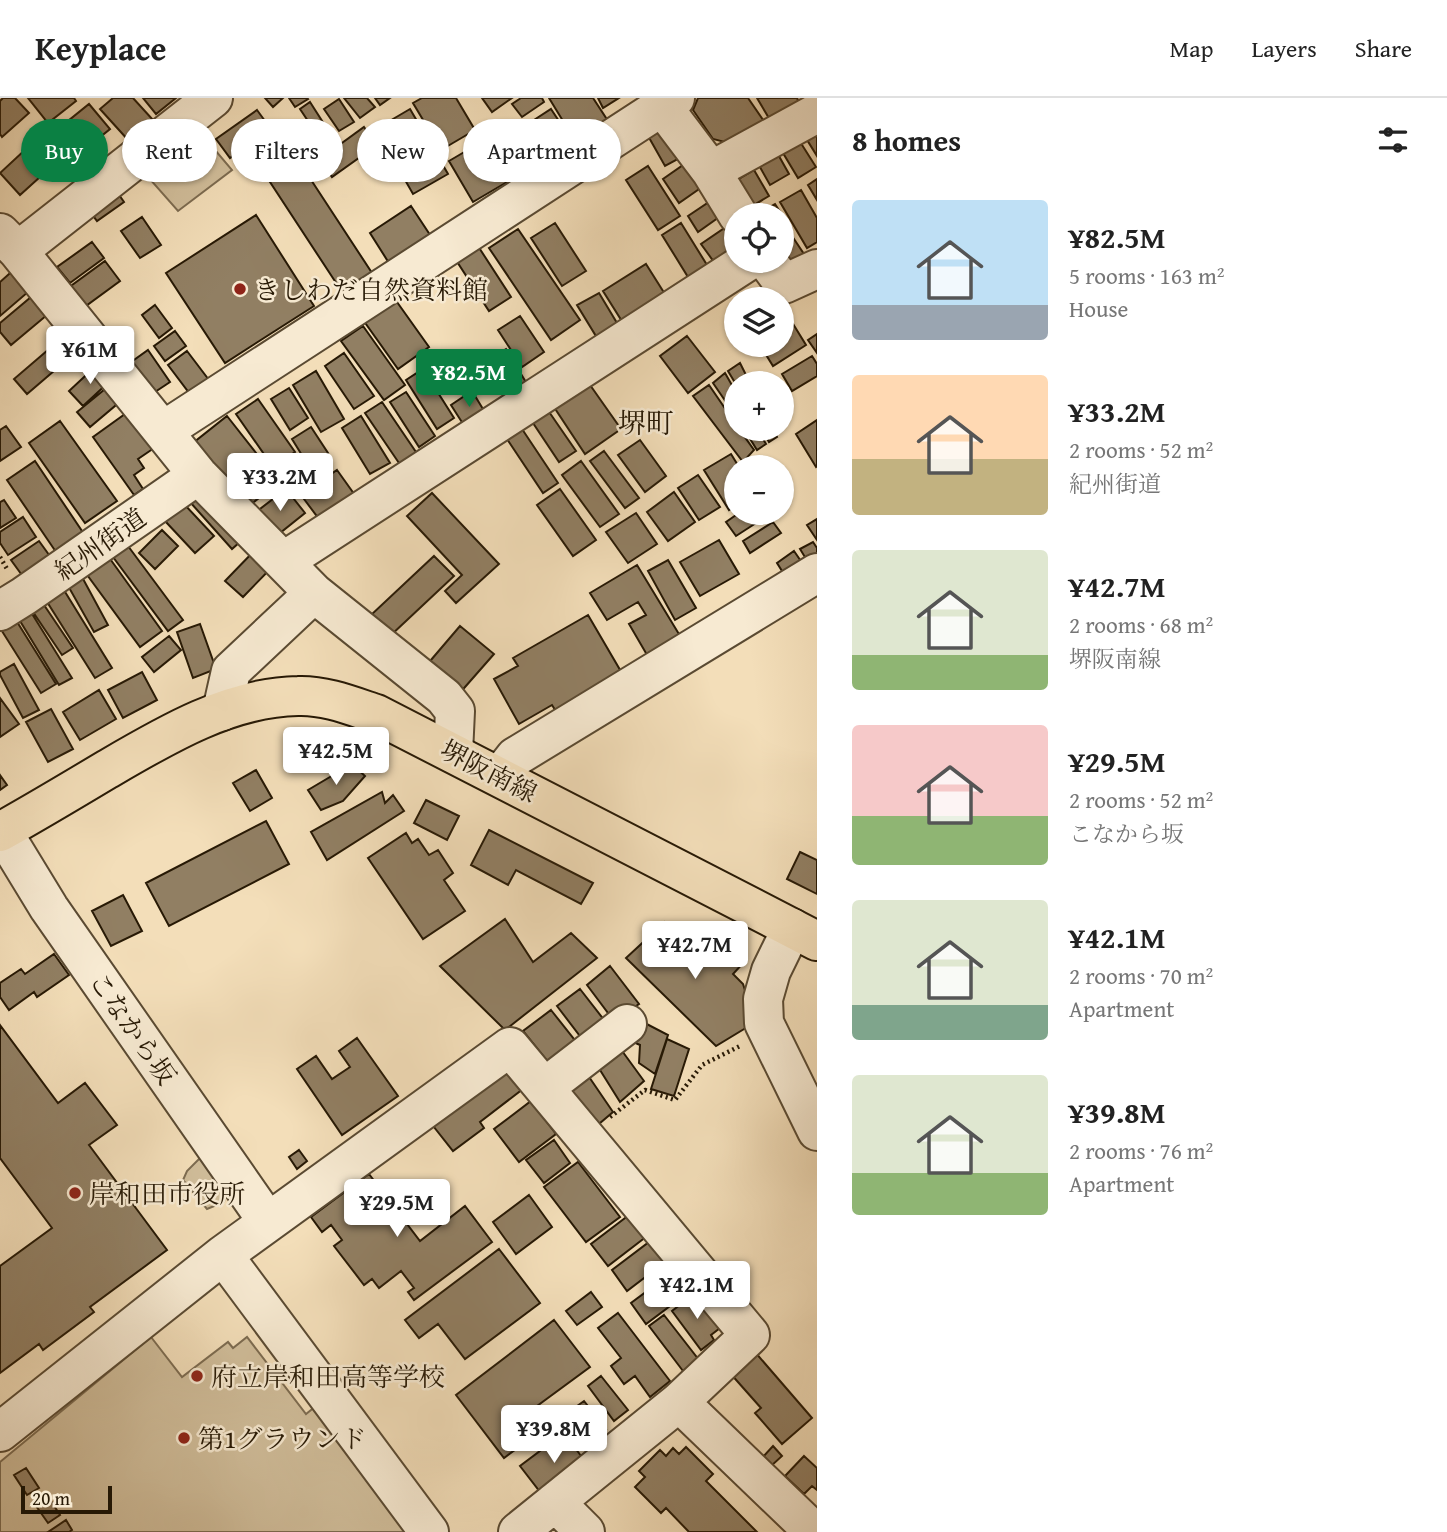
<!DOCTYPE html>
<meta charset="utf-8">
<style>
body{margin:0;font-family:"Gentium Book Plus","Noto Serif JP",serif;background:#f6f6f6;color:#222;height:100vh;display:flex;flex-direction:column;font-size:26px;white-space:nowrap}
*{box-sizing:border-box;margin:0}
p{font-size:23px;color:#767676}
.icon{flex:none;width:38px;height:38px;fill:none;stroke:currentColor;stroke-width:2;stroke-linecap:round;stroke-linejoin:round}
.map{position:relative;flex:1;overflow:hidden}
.drawer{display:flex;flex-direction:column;background:#fff;width:630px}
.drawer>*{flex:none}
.hud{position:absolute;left:21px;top:21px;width:665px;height:63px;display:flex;gap:14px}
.fabs{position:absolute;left:724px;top:105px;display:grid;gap:14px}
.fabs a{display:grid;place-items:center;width:70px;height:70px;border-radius:50%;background:#fff;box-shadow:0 2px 5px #0004;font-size:35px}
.scale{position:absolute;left:21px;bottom:18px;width:91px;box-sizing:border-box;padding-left:7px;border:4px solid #271905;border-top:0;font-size:19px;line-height:24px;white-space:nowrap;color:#271905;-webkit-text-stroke:5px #f7ead2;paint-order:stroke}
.price{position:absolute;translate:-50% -60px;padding:0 16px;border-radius:7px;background:#fff;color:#222;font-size:23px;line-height:46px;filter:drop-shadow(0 2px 4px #0008)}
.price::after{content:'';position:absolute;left:50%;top:42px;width:21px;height:16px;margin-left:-10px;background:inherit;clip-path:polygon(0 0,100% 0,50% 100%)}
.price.current{background:#0b8043;color:#fff}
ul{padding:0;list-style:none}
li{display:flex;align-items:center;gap:21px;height:175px;padding:0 35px}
li span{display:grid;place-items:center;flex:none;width:196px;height:140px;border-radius:7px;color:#555}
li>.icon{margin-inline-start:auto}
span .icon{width:84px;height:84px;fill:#fffc;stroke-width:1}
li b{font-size:30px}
h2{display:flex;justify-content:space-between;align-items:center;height:84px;padding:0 35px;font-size:30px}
.pill{padding:0 24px;border-radius:32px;background:#fff;box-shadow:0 2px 5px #0004;font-size:24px;line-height:63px}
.pill.current{background:#0b8043;color:#fff}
header{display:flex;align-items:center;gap:42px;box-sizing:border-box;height:98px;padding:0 35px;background:#fff;border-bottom:2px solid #e0e0e0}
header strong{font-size:33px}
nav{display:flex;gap:38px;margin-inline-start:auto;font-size:24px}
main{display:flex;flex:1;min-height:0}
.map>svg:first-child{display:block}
.green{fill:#d0bd9a;stroke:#7c6b50;stroke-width:2}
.building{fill:#917f63;stroke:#271905;stroke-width:2}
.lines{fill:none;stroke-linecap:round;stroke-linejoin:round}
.minor-casing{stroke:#5a4a32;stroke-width:42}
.major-casing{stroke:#271905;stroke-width:42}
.path{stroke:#271905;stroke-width:4.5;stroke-dasharray:2 3.5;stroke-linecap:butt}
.minor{stroke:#f7ead2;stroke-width:38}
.major{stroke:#f3deb9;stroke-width:38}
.poi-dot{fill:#8f2418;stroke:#f7ead2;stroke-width:2.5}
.labels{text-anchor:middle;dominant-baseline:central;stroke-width:5;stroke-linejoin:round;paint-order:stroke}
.poi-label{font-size:26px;fill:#271905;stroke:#f7ead2;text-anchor:start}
.street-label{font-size:26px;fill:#271905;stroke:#f7ead2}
.neighbourhood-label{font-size:28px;fill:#271905;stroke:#f7ead2}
</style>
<header>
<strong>Keyplace</strong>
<nav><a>Map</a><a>Layers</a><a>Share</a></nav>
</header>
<main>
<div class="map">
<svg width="817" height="1434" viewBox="0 0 817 1434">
<rect width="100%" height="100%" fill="#f3deb9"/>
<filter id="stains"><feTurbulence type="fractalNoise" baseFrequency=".00286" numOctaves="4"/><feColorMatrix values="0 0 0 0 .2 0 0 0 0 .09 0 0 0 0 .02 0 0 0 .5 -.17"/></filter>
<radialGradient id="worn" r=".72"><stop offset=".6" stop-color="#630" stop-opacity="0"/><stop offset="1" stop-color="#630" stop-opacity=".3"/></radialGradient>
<path class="green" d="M188,20L232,72L178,113L133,62Z
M201,1059L227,1092L224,1104L207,1111L183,1082L187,1073Z
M151,1239L182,1279L228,1244L233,1250L247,1239L306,1316L316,1308L405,1434H0V1364Z"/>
<path class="building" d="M3,0H15L29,15L2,39L0,36V3Z
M28,0H74L76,3L48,25Z
M113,0H133L153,22L129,43L100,11Z
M143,0H176L156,16Z
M265,0H283L273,9Z
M289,0H307L308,1L295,9Z
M344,0H367L375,9L360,20Z
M375,0H390L380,7Z
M422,0H456L475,32L441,52L413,5Z
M482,0H512L492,14Z
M521,0H542L544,4L522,19L512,6Z
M549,0H593L610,26L577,46Z
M598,0H619L603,10Z
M698,0H748L768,29L740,48L713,41L693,12Z
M757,0H797L802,11L773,27Z
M339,1L354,24L339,33L324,11Z
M310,4L324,26L314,32L300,11Z
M89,6L110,31L89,48L68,23Z
M410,11L448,76L413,96L376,31Z
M551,11L574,46L556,57L534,22Z
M257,12L289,56L269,70L251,45L230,60L216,41Z
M531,26L553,62L537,72L515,35Z
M364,29L377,47L332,79L320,61Z
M817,29V58L804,37Z
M657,33L691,54L665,68L647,36Z
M40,38L61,60L20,97L0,75Z
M797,39L816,69L798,80L780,50Z
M483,43L507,84L473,104L449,63Z
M513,45L530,75L513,84L496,54Z
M775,51L789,76L770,87L756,62Z
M300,65L374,178L344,197L270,84Z
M686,65L702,89L679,105L663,81Z
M648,68L680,118L658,132L626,82Z
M754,72L769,98L742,114L727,88Z
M817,81V102L808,87Z
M110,84L124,104L97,123L83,104Z
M801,92L817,120V144L807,150L780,104Z
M712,102L722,117L698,134L688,118Z
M775,106L782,117H756Z
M411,108L436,146L394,173L370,135Z
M256,117L314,208L225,265L166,175Z
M782,118L791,133L782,138Z
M142,119L161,147L140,160L121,133Z
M555,125L586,173L562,188L531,140Z
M681,125L707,167L688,179L662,137Z
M726,129L737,145V148L714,164L701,146Z
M518,131L580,222L551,242L489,150Z
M792,138L808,162L782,163V144Z
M92,144L104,160L70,185L57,169Z
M476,145L511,199L489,213L454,159Z
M105,163L120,183L79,213L64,193Z
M646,166L668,201L625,228L603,193Z
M18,168L35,188L0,218V184Z
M37,194L53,212L11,247L0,234V225Z
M599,195L620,230L599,243L577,207Z
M392,197L429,249L398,271L361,219Z
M155,207L172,230L159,240L142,217Z
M782,208L806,247L773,268L760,247H782Z
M520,218L544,254L522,269L498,232Z
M363,228L405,287L384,302L341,243Z
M175,233L186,248L165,263L154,248Z
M69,234L82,249L27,296L14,281Z
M817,236V255L808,242Z
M687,238L715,274L688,295L660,258Z
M506,251L527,286L507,298L486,263Z
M148,252L170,284L149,298L127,267Z
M187,253L212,286L193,300L168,267Z
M344,255L374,298L354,311L325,268Z
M812,258L817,266V278L792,293L782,276Z
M478,263L492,282L477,293L463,274Z
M740,265L750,285H737V288L728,273Z
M97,267L111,282L83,308L69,293Z
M423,271L454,320L437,331L406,282Z
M316,273L344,321L321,334L293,287Z
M725,275L737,296V320L713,285Z
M583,277L621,331L585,356L548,300Z
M110,287L122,302L90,329L77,314Z
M709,287L737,328V331H739L754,352L743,364L693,298Z
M289,290L308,320L290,332L271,301Z
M472,293L486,316L465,329L451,307Z
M406,294L435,338L419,349L390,304Z
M258,301L295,354L273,369L236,316Z
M382,304L418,357L401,368L365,315Z
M545,308L576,353L559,364L529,319Z
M125,316L160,346L138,361L144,370L134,377L143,391L134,397L93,339Z
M227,318L279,384L245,411L193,345Z
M361,318L390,365L370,376L342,330Z
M817,322V368L816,369L796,336Z
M60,323L117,403L85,425L29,345Z
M518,325L558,385L543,395L503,335Z
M6,328L21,349L0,363V332Z
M311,329L328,355L308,367L292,341Z
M744,331H757L766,346L757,352Z
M762,331H773L777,339L769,344Z
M640,342L666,378L645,394L618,357Z
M604,353L639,400L625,410L590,363Z
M731,356L739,369H737V407L729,412L704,372Z
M300,362L311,376L293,390L282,376Z
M35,363L84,436L56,454L7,382Z
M581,363L619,416L600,429L562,377Z
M337,372L357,400L322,425L301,397Z
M698,377L720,409L699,422L678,390Z
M208,388L250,435L232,451L190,404Z
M286,391L305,415L275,439L256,414Z
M560,391L596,442L573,458L537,407Z
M674,394L695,424L668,443L647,414Z
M432,395L499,466L456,505L445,493L462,477L407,418Z
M4,402L16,420L0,430V404Z
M184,406L214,438L195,455L165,423Z
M636,415L657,446L628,465L606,434Z
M739,415H769L770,416L736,438L726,424Z
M23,419L36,439L8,457L0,445V434Z
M817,421V442L807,427Z
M773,424L781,435L750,455L743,443Z
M162,432L178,448L155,471L139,455Z
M719,442L739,476L700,498L680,464Z
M39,443L52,461L24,480L11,462Z
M813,444L817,450V466L811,469L800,451Z
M128,448L183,522L168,533L113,459Z
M258,449L276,465L243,499L225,483Z
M794,453L807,472L789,484L777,465Z
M108,458L162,533L140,549L85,474Z
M434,458L454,478L390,538L371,517Z
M668,462L696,510L675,522L648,473Z
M637,467L685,546L650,562L629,526L646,517L638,504L607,522L590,495Z
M82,479L108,527L94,534L67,486Z
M62,489L112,570L95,580L44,499Z
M42,504L73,550L62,557L31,511Z
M29,511L72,580L59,587L17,518Z
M588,517L623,577L557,615L552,607L519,626L494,581L518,568L513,560Z
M14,519L56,586L41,595L0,530Z
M200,526L216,571L193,580L177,534Z
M460,528L494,556L458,597L425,569Z
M169,538L181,552L154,574L142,559Z
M14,566L39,612L23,620L0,577V574Z
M142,574L157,602L123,620L108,592Z
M99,592L116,621L80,642L63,614Z
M0,600L19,626L0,639Z
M51,611L73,651L48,664L26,624Z
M352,666L365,678L343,703L321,712L308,692Z
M256,672L272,700L250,713L233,685Z
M0,677L7,687L0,692Z
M382,694L385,705L393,697L404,713L327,762L311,734Z
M426,702L459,718L447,742L414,725Z
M266,723L289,766L169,828L146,785Z
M489,732L593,785L581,806L516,772L508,787L471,767Z
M406,735L412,745L418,741L429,757L438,752L453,775L444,782L465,813L423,841L368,760Z
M800,754L817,762V796L787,781Z
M123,797L142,833L111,848L92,813Z
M505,821L533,864L571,835L597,860L505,932L440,868Z
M665,824L689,835L715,860L727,853L745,863L733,876L743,886L749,905V928L716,948L626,860Z
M54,856L69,877L37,899L34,894L9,912L0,899V885L21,871L25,876Z
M610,868L639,906L614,923L587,887Z
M580,891L608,927L586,946L557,908Z
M551,912L581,950L556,974L523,933Z
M639,922L668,937L655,976L639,965L640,947L631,943Z
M0,927L58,1005L85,985L117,1027L89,1047L167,1152L90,1209L94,1214L43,1252L39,1246L0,1275V1168L52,1130L0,1060Z
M357,940L398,998L342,1037L297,971L316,958L332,981L350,969L339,953Z
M667,941L689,951L674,998L651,991Z
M617,946L644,983L620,1004L595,964Z
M509,963L528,987L480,1024L484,1030L453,1053L430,1024Z
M585,973L613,1014L593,1031L562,988Z
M531,1003L556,1036L519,1064L494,1031Z
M554,1042L570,1065L544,1085L526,1062Z
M299,1052L307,1063L297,1071L289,1059Z
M578,1064L620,1119L586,1144L544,1089Z
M369,1076L420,1143L465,1108L492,1144L414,1202L408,1194L414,1190L401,1173L379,1190L372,1181L364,1187L334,1148L342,1142L331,1127L322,1134L311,1119Z
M529,1097L552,1129L516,1156L493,1124Z
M629,1117L651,1135L608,1168L591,1146Z
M653,1141L669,1161L627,1193L612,1172Z
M499,1151L540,1205L465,1261L438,1226L419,1240L405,1222Z
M666,1179L682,1199L646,1226L631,1205Z
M591,1194L602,1209L577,1227L566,1213Z
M694,1196L720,1230L711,1237L714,1242L701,1252L672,1213Z
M618,1215L670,1283L650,1299L635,1278L624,1286L611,1268L621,1260L598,1230Z
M664,1217L699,1262L683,1273L649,1228Z
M554,1222L590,1269L533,1311L546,1329L504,1360L456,1297Z
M755,1254L812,1320L782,1346L755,1315L761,1310L730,1275Z
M601,1278L628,1312L614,1323L588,1288Z
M584,1303L606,1331L587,1345L566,1316Z
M564,1335L587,1366L544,1399L520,1368Z
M773,1348L782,1358L770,1369L761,1361Z
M686,1349L713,1376L706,1383L757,1434H689L666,1410L661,1415L635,1389L645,1379L639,1373L660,1352L666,1358L673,1350L679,1356Z
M804,1358L817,1370V1392L812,1388L804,1396L785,1378Z
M26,1370L39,1390L27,1397L14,1377Z
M47,1397L60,1417L48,1425L34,1405Z
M66,1422L72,1432L69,1434H48Z"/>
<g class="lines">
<defs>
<path id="minor" d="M662,8L711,73L738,117
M711,73L817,15
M0,135L18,153L198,377L314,495L444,599L455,613L453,655
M18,153L213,0
M767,163L784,186L817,171
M163,333L675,0
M284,463L748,163
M0,513L24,498L198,377
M222,613L231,573L314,495
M500,678L515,659L817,475
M2,733L49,810L268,1124
M792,830L771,873L763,901L764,925L817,1033
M544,990L627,926
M223,1157L429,1434
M679,1304L811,1431
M0,1334L223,1157L510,949L750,1237L679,1304L518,1434
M555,1404L585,1434"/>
<path id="major" d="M0,734C36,714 71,693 106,672C164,638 229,599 298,598C325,597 352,608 376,616L817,843"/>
</defs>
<use href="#minor" class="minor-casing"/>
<use href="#major" class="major-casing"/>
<path class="path" d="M0,459L7,471
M610,1019L645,992L675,1002L702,967L740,948"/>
<use href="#minor" class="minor"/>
<use href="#major" class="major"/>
</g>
<g class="poi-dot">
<circle cx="240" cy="191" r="7"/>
<circle cx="75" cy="1095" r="7"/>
<circle cx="197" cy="1278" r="7"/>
<circle cx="184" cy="1340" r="7"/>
</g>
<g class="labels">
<g class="poi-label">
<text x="254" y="191">きしわだ自然資料館</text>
<text x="89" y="1095">岸和田市役所</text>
<text x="211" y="1278">府立岸和田高等学校</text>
<text x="198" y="1340">第1グラウンド</text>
</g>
<g class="street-label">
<text transform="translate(100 446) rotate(-35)">紀州街道</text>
<text transform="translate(489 673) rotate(27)">堺阪南線</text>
<text transform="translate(133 930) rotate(55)">こなから坂</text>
</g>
<g class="neighbourhood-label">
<text x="646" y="324">堺町</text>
</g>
</g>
<rect width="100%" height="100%" filter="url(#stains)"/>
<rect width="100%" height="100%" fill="url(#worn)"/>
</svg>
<div class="fabs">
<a><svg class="icon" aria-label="locate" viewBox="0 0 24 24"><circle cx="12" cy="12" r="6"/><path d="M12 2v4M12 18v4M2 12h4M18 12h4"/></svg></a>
<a><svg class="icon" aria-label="layers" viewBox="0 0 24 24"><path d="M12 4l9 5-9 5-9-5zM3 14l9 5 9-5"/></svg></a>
<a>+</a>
<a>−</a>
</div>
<div class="scale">20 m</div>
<b class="price" style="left:90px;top:288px">¥61M</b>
<b class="price current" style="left:469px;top:311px">¥82.5M</b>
<b class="price" style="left:280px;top:415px">¥33.2M</b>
<b class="price" style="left:336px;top:689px">¥42.5M</b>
<b class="price" style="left:695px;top:883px">¥42.7M</b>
<b class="price" style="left:397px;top:1141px">¥29.5M</b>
<b class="price" style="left:697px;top:1223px">¥42.1M</b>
<b class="price" style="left:554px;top:1367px">¥39.8M</b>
<div class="hud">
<a class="pill current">Buy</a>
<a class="pill">Rent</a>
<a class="pill">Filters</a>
<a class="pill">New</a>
<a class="pill">Apartment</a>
</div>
</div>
<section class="drawer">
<h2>8 homes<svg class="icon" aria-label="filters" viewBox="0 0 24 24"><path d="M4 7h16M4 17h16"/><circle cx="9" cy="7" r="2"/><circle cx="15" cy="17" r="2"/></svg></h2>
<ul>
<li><span style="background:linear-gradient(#bfe0f5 75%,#9aa5b1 0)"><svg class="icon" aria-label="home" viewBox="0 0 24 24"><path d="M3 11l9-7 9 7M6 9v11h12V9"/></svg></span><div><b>¥82.5M</b><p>5 rooms · 163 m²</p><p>House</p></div></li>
<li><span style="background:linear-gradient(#ffd9b3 60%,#c2b280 0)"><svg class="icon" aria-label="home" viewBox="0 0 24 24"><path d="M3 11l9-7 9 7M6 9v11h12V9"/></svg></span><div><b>¥33.2M</b><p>2 rooms · 52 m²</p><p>紀州街道</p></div></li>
<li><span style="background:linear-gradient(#dfe7d0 75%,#8fb573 0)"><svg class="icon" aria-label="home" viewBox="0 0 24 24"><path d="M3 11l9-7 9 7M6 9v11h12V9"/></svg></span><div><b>¥42.7M</b><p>2 rooms · 68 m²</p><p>堺阪南線</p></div></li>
<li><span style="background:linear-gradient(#f6c9c9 65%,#8fb573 0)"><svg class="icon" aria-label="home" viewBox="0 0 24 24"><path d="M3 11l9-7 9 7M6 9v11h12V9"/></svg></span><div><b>¥29.5M</b><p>2 rooms · 52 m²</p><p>こなから坂</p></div></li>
<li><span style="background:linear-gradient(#dfe7d0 75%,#7fa58c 0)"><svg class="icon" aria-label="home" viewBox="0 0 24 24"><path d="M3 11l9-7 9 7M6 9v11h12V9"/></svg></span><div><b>¥42.1M</b><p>2 rooms · 70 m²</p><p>Apartment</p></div></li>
<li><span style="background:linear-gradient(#dfe7d0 70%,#8fb573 0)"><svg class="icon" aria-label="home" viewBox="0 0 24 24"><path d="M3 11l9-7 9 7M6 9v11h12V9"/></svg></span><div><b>¥39.8M</b><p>2 rooms · 76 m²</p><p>Apartment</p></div></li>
</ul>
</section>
</main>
